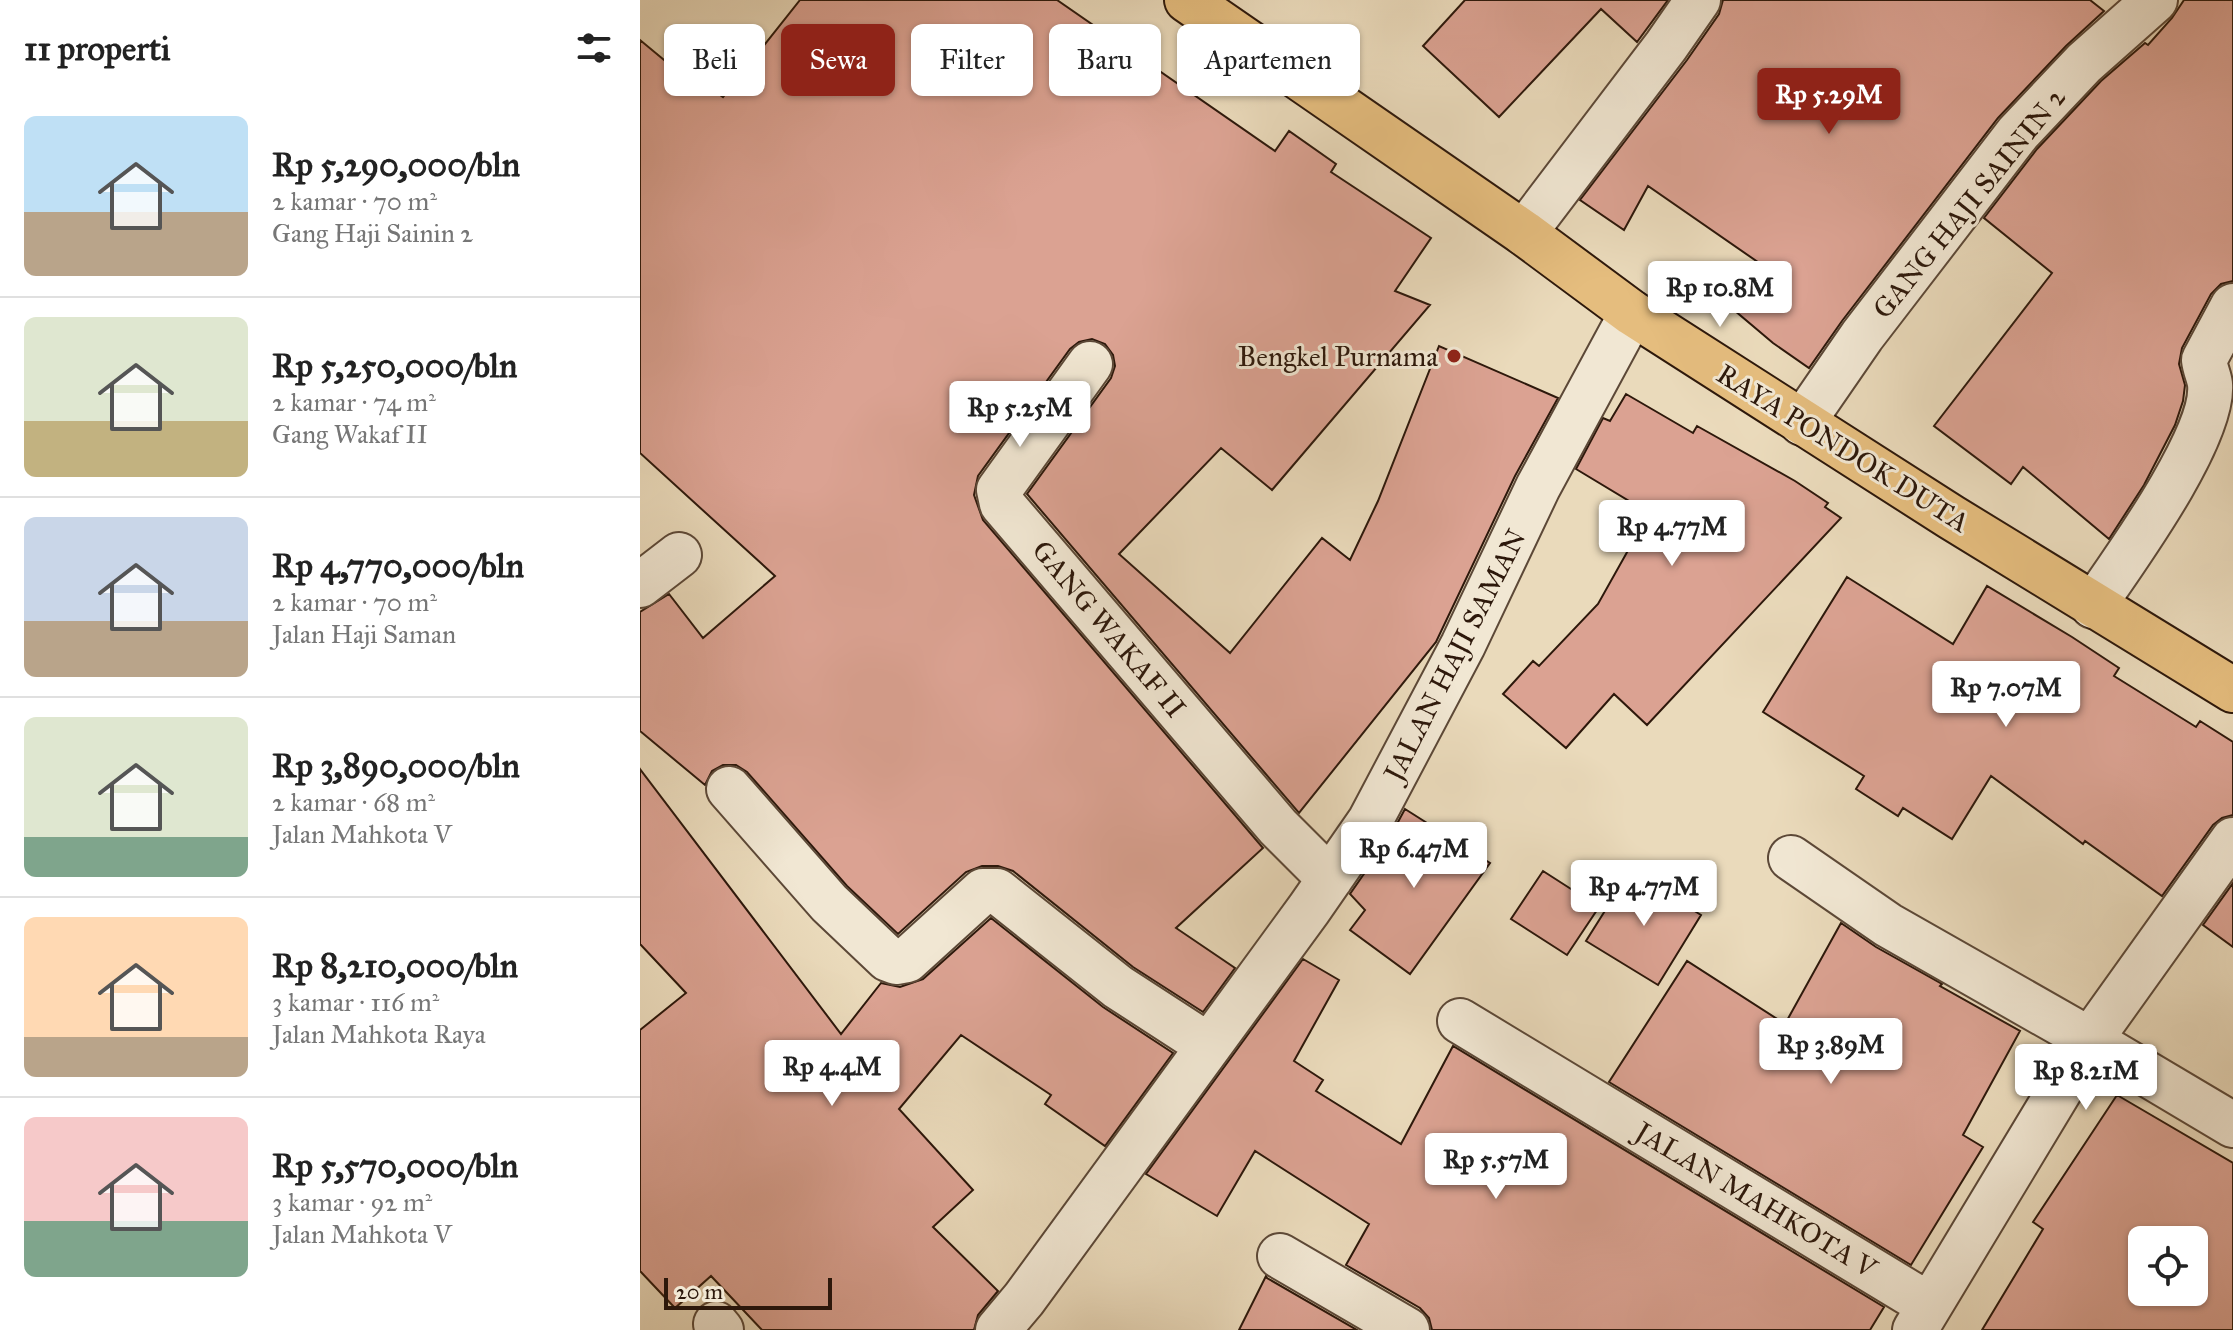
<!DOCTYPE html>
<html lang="id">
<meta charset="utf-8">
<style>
body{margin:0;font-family:"IM FELL Great Primer",serif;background:#f6f6f6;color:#222;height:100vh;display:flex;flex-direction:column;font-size:30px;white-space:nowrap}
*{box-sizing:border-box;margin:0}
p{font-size:26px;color:#767676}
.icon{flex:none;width:44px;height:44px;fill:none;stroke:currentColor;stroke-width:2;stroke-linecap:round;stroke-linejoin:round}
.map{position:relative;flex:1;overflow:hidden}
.drawer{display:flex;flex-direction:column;background:#fff;width:640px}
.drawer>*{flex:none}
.top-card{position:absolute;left:24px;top:24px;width:760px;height:72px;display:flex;gap:16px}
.controls{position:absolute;left:1488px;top:1226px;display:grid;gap:16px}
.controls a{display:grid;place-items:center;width:80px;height:80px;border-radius:12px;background:#fff;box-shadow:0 2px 6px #0004;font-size:40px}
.scale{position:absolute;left:24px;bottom:20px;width:168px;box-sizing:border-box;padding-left:8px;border:4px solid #2d180b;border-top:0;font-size:22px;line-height:28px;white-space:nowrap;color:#2d180b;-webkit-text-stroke:6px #f1e7d3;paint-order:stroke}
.price{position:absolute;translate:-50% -68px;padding:0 18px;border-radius:8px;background:#fff;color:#222;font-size:26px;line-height:52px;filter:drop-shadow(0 2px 4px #0008)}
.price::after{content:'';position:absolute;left:50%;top:48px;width:24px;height:18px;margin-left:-12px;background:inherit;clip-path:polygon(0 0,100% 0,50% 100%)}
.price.selected{background:#8f2418;color:#fff}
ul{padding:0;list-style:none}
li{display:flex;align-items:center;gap:24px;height:200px;padding:0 24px}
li+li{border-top:2px solid #e0e0e0}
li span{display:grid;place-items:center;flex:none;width:224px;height:160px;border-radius:12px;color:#555}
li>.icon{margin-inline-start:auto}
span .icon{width:96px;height:96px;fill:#fffc;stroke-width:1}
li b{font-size:34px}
h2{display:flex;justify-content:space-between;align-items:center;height:96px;padding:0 24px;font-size:34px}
.tag{padding:0 28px;border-radius:12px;background:#fff;box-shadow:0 2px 6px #0004;font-size:28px;line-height:72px}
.tag.selected{background:#8f2418;color:#fff}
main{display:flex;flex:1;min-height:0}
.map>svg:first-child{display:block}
.building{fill:#dba292;stroke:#2d180b;stroke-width:2;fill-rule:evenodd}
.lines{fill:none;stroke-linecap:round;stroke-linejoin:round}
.minor-casing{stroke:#5c4837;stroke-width:48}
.major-casing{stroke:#2d180b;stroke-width:48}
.minor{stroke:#f1e7d3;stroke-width:44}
.major{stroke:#e5bd7e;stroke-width:44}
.poi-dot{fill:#8f2418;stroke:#f1e7d3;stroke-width:3}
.labels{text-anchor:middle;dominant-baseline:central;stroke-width:6;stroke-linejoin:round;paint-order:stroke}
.street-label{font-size:28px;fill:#2d180b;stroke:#f1e7d3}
.poi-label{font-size:28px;fill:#2d180b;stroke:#f1e7d3;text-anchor:end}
</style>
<main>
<section class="drawer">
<h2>11 properti<svg class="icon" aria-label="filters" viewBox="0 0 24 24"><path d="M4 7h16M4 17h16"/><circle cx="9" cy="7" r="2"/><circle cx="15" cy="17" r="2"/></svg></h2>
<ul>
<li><span style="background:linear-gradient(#bfe0f5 60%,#b9a48a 0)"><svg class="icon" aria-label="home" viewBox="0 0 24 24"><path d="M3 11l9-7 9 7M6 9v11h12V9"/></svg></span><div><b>Rp 5,290,000/bln</b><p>2 kamar · 70 m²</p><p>Gang Haji Sainin 2</p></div></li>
<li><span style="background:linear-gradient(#dfe7d0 65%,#c2b280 0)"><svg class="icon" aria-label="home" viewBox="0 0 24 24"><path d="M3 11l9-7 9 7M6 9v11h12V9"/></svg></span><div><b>Rp 5,250,000/bln</b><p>2 kamar · 74 m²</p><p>Gang Wakaf II</p></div></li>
<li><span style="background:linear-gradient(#c9d6e8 65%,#b9a48a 0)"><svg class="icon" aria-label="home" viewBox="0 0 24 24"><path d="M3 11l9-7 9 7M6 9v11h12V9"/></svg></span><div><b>Rp 4,770,000/bln</b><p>2 kamar · 70 m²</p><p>Jalan Haji Saman</p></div></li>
<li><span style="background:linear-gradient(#dfe7d0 75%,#7fa58c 0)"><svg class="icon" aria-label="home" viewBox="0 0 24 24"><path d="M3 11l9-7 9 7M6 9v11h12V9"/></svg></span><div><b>Rp 3,890,000/bln</b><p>2 kamar · 68 m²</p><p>Jalan Mahkota V</p></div></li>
<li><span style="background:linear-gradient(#ffd9b3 75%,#b9a48a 0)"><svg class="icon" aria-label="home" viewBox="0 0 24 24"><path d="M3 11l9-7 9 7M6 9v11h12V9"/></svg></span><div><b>Rp 8,210,000/bln</b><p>3 kamar · 116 m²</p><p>Jalan Mahkota Raya</p></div></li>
<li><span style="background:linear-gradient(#f6c9c9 65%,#7fa58c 0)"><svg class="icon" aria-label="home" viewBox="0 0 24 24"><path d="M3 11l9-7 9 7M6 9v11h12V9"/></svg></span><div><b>Rp 5,570,000/bln</b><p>3 kamar · 92 m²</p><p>Jalan Mahkota V</p></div></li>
</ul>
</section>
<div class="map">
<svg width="1593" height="1330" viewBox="0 0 1593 1330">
<rect width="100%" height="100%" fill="#eadabb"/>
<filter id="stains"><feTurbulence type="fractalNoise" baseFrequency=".0025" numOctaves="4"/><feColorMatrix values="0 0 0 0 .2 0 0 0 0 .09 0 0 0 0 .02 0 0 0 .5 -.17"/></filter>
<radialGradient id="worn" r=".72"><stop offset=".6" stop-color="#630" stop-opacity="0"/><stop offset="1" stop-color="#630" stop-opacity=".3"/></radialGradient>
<path class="building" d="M160,0H417L635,151L649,131L696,164L691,172L791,238L755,291L790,305L632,490L581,448L479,554L590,653L682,538L710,560L738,501L799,346L918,398L875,476L796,642L659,813L387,494L471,378L475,366L473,355L465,344L452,339L439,342L430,349L338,476L334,495L343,520L623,848L536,928L595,968L563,1012L493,967L373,871L358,866H342L326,872L258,934L207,886L107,772L96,765H83L72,771L65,785L0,731V612L29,594L63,638L135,576L0,453V40L41,74L45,69L83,97Z
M825,0H1028L997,42L961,9L859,117L783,46Z
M1083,0H1450L1464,11L1426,46L1358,118L1202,321L1169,368L1133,343L1094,310L1125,267L1008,186L984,230L940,200L1047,60L1079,14Z
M1544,0H1593V281L1581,284L1571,294L1542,348L1539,364L1545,385L1543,401L1535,425L1504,485L1469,539L1383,467L1371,484L1294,426L1412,273L1344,218L1397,149L1461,81L1505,43L1508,45L1532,18Z
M986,394L1053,433L1057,426L1155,481L1188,503L1185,507L1201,518L1007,725L974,694L926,748L863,694L893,661L899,666L958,604L1009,513L936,469L963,418L970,421Z
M1207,577L1313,644L1347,586L1432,637L1479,668L1474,676L1556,727L1560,721L1593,742V815L1582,818L1573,825L1522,896L1445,841L1443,844L1351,776L1312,839L1263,808L1258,816L1216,789L1224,776L1123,712Z
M0,769L201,1034L241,983L260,987L283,979L351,918L463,1007L533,1053L465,1146L405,1104L411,1095L321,1035L259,1109L333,1190L293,1227L358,1291L338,1315L334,1330H122L71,1276L35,1308L0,1271V1030L46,993L0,944Z
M765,809L850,863L770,974L710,930L725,910L710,894L751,835Z
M903,871L959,907L927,955L871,919Z
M990,871L1061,915L1018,985L946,941Z
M1593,883V947L1563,925Z
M1201,923L1236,947L1302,984L1300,986L1380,1031L1323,1135L1343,1147L1271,1265L969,1082L1047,961L1145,1024Z
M663,959L699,980L654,1061L683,1080L676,1091L761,1144L813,1046L1244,1307L1230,1330H792L789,1318L780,1308L706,1265L729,1224L615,1151L577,1216L506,1174Z
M1477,1095L1593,1163V1330H1342L1403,1229L1393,1222ZM1502,1240H1554V1292H1502Z
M626,1276L627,1278L717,1330H599Z"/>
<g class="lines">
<defs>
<path id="minor" d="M884,233L1026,46L1058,0
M450,364L359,490L362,504L638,827L690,879
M1162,423L1222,336L1378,133L1444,63L1515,0
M0,585L39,555
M1453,606C1484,561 1575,436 1570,384C1569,376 1565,369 1564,360L1593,306
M89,789L189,903L248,959L256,962L267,960L343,891H357L478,987L569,1046
M1151,858L1248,925L1450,1040L1593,1125
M820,1021L1289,1305
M640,1256L767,1330
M76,1324L81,1330
M358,1330L384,1299L669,909L730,821L823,645L898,487L992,313
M1275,1330L1450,1040L1593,840"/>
<path id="major" d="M547,0L884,233L992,313L1311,517L1593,690"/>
</defs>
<use href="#minor" class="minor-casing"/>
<use href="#major" class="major-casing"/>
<use href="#minor" class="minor"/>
<use href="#major" class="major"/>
</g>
<circle class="poi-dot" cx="814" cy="356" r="8"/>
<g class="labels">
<g class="street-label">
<text transform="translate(1329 203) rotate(-51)">GANG HAJI SAININ 2</text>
<text transform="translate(1203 448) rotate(32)">RAYA PONDOK DUTA</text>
<text transform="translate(469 629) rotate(50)">GANG WAKAF II</text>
<text transform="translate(815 655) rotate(-63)">JALAN HAJI SAMAN</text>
<text transform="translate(1116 1200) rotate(31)">JALAN MAHKOTA V</text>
</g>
<g class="poi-label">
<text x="798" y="356">Bengkel Purnama</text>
</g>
</g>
<rect width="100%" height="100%" filter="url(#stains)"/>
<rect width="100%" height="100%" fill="url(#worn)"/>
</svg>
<div class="controls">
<a><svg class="icon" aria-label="locate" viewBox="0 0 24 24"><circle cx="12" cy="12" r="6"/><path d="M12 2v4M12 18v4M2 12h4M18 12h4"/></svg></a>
</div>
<div class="scale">20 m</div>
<b class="price selected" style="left:1189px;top:136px">Rp 5.29M</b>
<b class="price" style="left:1080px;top:329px">Rp 10.8M</b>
<b class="price" style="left:380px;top:449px">Rp 5.25M</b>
<b class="price" style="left:1032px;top:568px">Rp 4.77M</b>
<b class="price" style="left:1366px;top:729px">Rp 7.07M</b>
<b class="price" style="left:774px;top:890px">Rp 6.47M</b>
<b class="price" style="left:1004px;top:928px">Rp 4.77M</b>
<b class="price" style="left:1191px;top:1086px">Rp 3.89M</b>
<b class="price" style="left:192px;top:1108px">Rp 4.4M</b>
<b class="price" style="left:1446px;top:1112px">Rp 8.21M</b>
<b class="price" style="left:856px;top:1201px">Rp 5.57M</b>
<div class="top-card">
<a class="tag">Beli</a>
<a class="tag selected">Sewa</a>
<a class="tag">Filter</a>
<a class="tag">Baru</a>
<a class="tag">Apartemen</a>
</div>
</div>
</main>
